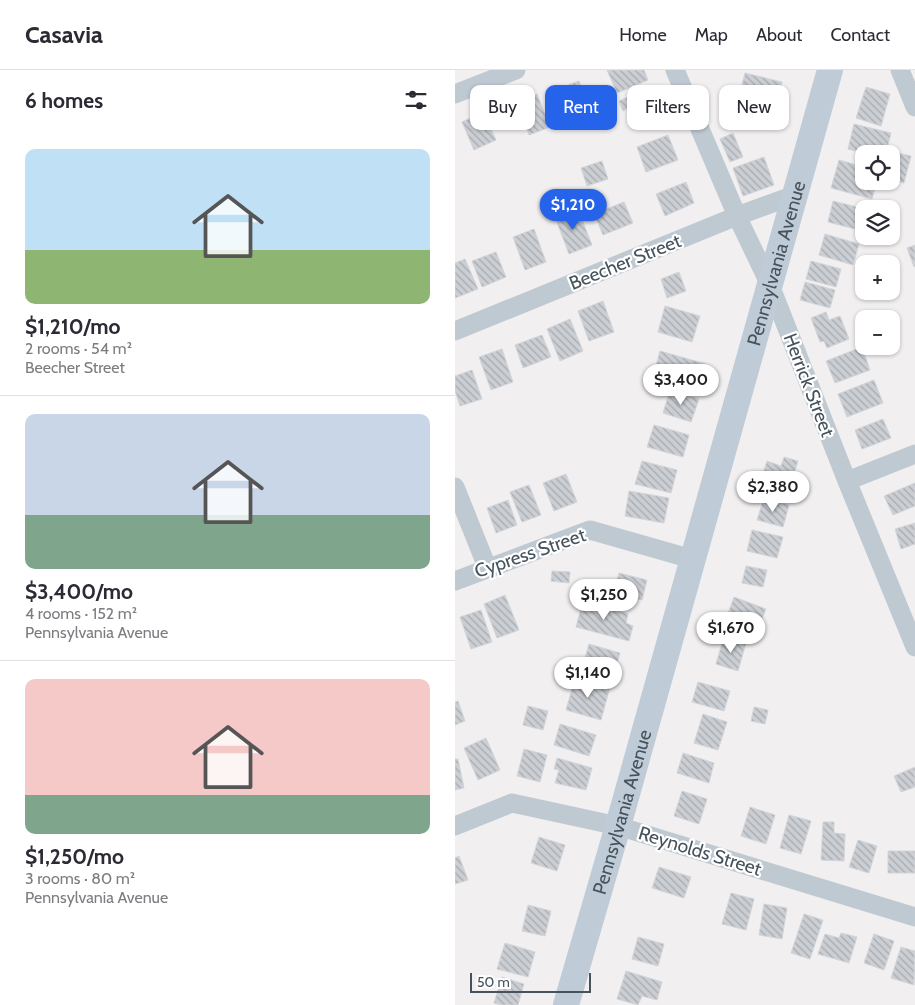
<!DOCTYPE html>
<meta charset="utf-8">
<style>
body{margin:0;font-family:Cabin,sans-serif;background:#f2f2f3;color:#2b2b33;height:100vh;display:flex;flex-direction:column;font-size:19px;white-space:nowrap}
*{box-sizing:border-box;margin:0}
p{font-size:16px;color:#7c7c81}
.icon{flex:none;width:28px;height:28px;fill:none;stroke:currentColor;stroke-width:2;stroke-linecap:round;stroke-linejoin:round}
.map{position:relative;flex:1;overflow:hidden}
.panel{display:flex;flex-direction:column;background:#fff;width:455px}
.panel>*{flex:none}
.guide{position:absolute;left:15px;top:15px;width:370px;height:45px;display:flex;gap:10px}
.buttons{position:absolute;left:400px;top:75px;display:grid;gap:10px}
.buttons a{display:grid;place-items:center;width:45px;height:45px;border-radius:10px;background:#fff;box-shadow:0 1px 4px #0004;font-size:25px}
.scale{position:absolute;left:15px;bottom:12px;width:121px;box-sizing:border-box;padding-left:5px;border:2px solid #46535d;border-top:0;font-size:14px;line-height:18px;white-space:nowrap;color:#46535d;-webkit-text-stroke:4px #fff;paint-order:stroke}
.price{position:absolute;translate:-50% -42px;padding:0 11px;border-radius:18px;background:#fff;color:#222;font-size:16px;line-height:32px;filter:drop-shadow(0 1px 2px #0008)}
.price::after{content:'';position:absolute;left:50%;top:30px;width:15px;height:11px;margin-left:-8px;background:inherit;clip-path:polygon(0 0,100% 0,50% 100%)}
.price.selected{background:#2563eb;color:#fff}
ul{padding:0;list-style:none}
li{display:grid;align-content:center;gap:10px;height:265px;padding:0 25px}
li+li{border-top:1px solid #e1e1e2}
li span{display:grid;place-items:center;height:155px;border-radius:10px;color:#555}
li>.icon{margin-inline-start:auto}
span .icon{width:90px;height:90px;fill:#fffc;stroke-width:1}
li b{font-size:21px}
h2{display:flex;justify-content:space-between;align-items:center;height:60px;padding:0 25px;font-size:21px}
.pill{padding:0 18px;border-radius:10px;background:#fff;box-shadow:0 1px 4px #0004;font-size:18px;line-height:45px}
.pill.selected{background:#2563eb;color:#fff}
header{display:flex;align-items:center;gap:30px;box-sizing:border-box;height:70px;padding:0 25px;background:#fff;border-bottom:1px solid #e1e1e2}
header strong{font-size:24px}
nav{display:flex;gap:28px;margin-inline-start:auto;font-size:18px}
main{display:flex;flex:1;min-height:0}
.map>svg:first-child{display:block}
.building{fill:url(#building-back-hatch);stroke:#d2d5da}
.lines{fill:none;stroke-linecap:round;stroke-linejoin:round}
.street{stroke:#bfc9d1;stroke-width:19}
.secondary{stroke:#bfcbd6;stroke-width:26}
.labels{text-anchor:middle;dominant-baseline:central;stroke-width:4.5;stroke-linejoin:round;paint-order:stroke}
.street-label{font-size:19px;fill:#46535d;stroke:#fff}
</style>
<header>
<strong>Casavia</strong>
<nav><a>Home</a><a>Map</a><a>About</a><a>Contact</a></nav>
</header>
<main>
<section class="panel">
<h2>6 homes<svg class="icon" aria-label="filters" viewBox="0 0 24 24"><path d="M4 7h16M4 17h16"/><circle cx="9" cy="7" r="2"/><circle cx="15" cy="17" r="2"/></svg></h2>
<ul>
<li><span style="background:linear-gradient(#bfe0f5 65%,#8fb573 0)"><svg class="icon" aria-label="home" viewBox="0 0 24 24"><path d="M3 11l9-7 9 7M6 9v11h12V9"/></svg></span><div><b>$1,210/mo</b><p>2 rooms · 54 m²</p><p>Beecher Street</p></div></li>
<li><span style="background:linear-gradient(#c9d6e8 65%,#7fa58c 0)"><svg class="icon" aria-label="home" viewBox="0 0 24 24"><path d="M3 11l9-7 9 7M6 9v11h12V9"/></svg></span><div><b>$3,400/mo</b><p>4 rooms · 152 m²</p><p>Pennsylvania Avenue</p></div></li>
<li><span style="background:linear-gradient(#f6c9c9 75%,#7fa58c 0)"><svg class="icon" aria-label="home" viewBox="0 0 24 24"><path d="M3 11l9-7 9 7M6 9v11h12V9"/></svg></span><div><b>$1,250/mo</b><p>3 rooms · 80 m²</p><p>Pennsylvania Avenue</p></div></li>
</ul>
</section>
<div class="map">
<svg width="460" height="935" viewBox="0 0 460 935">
<defs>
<pattern id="building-back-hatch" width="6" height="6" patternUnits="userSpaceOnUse" patternTransform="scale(1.25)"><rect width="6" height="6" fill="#cbced3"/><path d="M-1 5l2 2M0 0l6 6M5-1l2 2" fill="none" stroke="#a7aaae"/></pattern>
</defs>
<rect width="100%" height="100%" fill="#f1efef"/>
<path class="building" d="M152,0H189L193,10L162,23Z
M290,3L327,12L320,40L283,30Z
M124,11L135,39L105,50L94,22Z
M411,17L435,24L426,56L401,48Z
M194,18L204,41L179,52L173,38L168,41L164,31Z
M82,24L95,57L74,65L61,32Z
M28,42L41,70L19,80L7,52Z
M399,54L436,63L431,84H413L393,79Z
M278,63L288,87L275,92L265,69Z
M213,65L223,90L191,102L182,77Z
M443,83L456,86L449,113L436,110Z
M309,87L319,115L288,126L278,98Z
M384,90L409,97V111H422L417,129L376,118Z
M147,91L153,109L132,116L126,98Z
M231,112L239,133L210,146L201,124Z
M378,131L410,139L404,160L373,152Z
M169,132L178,153L148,165L139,144Z
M122,137L137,175L114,184L100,147Z
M79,159L91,192L70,200L58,167Z
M370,164L404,174L398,195L364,185Z
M460,175V196L459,197L452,178Z
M41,182L51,207L27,217L17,191Z
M10,189L23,219L0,228V193Z
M356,191L386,199L381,217L351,209Z
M224,202L231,221L212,228L206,209Z
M350,212L380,220L375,238L345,230Z
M148,231L159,262L134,271L123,241Z
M210,236L245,246L237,272L203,262Z
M371,242L374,250L385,246L394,269L372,278L369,271L365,272L356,248Z
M115,249L128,281L105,291L92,259Z
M87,265L96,287L68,298L60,275Z
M407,277L415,300L380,313L371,291Z
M47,279L58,312L36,320L24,287Z
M205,281L251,294L243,320L198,307Z
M17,300L27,329L5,336L0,321V306Z
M419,310L428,333L392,347L383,324Z
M215,320L244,329L236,352L208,343Z
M428,349L436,368L407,379L400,360Z
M199,355L234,365L228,387L192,377Z
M329,387L343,391L333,422L305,413L312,391L326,396Z
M187,391L222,400L216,423L180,414Z
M111,404L122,432L99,441L88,413Z
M460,413V436L438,445L429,426Z
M74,415L86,445L67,452L55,422Z
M174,421L214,428L209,453L170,446Z
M309,428L334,435L328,457L302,450Z
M53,430L62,455L41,463L32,438Z
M460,453V474L446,479L440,459Z
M297,460L328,467L322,488L292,481Z
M291,496L312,500L308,517L287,513Z
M97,501L115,502L114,513L96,511Z
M164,503L192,510L187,530L159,523Z
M50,525L64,560L42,568L29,534Z
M279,527L311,539L302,561L271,549Z
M128,531L173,544L171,553L178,556L174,571L121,557Z
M26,540L37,572L16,579L5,547Z
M269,566L291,573L283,601L261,594Z
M134,574L165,583L157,611L126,602Z
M120,608L155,617L146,650L111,640Z
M243,612L275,621L269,641L237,632Z
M3,631L10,651L0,655V632Z
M73,636L93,641L88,660L68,655Z
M299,637L313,640L310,654L296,651Z
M248,644L272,652L263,680L239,673Z
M105,654L141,665L134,686L99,675Z
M31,668L45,700L23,710L9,678Z
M69,679L92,685L85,712L62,706Z
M228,683L259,693L254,713L222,703Z
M102,688L137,698L131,720L100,713L104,700L99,699Z
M0,689H3L9,718L0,720Z
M460,697V717L446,722L439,706Z
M227,721L252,729L244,754L219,746Z
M295,737L320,745L311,774L286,766Z
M334,745L356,751L346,784L325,778Z
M368,752H379V763L390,764L389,791L366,790Z
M84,767L110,775L102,801L76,793Z
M403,770L422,776L414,803L394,797Z
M433,781H460V803H433Z
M4,786L13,810L0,814V788Z
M204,797L236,807L229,828L197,818Z
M276,823L299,829L291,860L267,854Z
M309,834L332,838L327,869L304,865Z
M73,835L96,841L90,866L67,861Z
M349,844L368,850L355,889L336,883Z
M386,863L402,867L394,893L363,884L370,864L384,868Z
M419,864L439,871L429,900L409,893Z
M183,867L209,874L203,896L177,889Z
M50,873L80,882L73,907L42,899Z
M446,877L460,881L459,915L436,908Z
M171,901L207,912L202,930L187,926L183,935L162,929Z
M47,907L69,914L63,935H46L39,933Z"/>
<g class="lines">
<path class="street" d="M220,0L282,146L315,215L392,411L460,577
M445,0L460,37
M0,24L61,0
M0,261L282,146L340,125
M392,411L460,384
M0,417L32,497
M0,511L135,460L237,489
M0,756L57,733L163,756L460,847"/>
<path class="secondary" id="s1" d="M111,935L163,756L375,0"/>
</g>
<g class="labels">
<g class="street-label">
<text transform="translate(170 192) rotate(-22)">Beecher Street</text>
<text stroke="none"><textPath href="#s1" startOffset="771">Pennsylvania Avenue</textPath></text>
<text transform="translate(354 315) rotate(69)">Herrick Street</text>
<text transform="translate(75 483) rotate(-19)">Cypress Street</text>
<text stroke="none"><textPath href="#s1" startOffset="201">Pennsylvania Avenue</textPath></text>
<text transform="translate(245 781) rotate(17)">Reynolds Street</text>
</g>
</g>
</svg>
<div class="buttons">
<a><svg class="icon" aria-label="locate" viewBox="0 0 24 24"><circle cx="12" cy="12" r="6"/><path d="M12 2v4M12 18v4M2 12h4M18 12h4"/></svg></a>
<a><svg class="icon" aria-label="layers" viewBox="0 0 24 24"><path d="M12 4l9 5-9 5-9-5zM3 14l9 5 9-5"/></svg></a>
<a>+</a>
<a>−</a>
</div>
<div class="scale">50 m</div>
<b class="price selected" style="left:118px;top:161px">$1,210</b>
<b class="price" style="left:226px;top:336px">$3,400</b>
<b class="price" style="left:318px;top:443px">$2,380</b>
<b class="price" style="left:149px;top:551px">$1,250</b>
<b class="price" style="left:276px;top:584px">$1,670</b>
<b class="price" style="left:133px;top:629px">$1,140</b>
<div class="guide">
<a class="pill">Buy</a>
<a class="pill selected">Rent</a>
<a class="pill">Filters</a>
<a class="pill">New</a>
</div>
</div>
</main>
